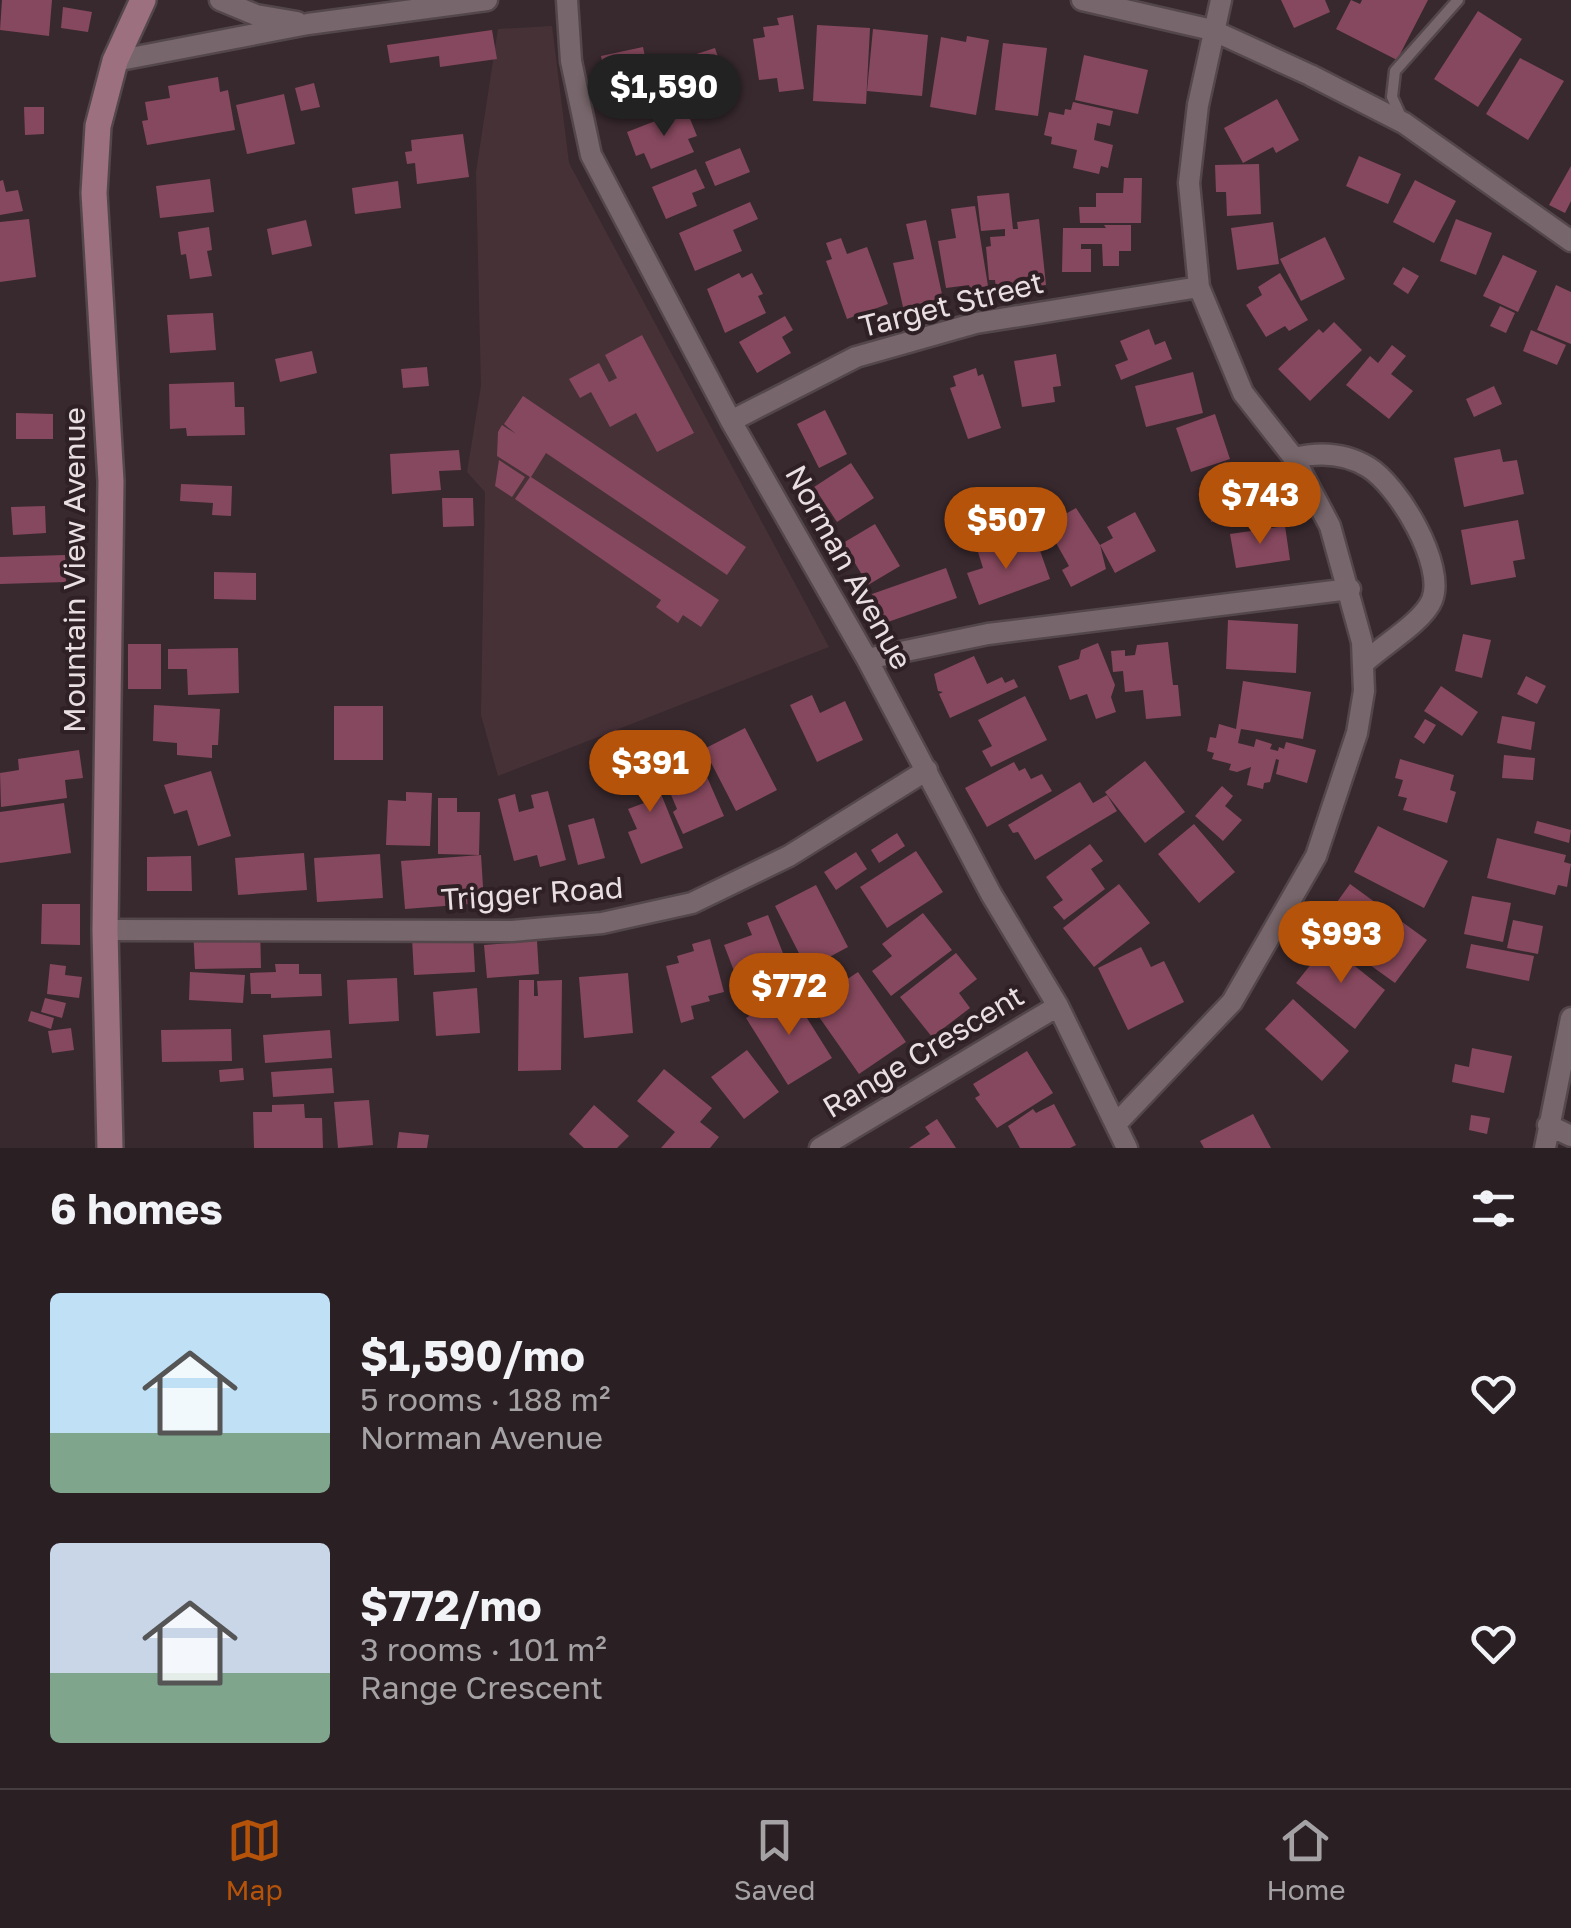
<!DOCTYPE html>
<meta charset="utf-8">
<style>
body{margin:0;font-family:"Golos Text",sans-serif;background:#362c2f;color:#f1f3f6;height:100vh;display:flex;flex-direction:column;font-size:38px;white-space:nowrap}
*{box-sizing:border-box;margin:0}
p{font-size:32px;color:#a5a2a5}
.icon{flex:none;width:55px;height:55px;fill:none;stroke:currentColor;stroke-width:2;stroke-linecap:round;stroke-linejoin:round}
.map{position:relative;height:1148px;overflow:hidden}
.panel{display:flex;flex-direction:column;background:#2a1f22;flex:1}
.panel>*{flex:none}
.price{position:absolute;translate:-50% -85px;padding:0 22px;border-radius:35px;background:#b45309;color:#fff;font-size:32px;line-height:65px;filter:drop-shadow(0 2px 5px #0008)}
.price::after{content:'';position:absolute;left:50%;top:60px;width:30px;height:22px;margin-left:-15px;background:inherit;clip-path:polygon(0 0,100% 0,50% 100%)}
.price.active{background:#222;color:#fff}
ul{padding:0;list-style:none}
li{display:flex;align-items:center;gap:30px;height:250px;padding:0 50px}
li span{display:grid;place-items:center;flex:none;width:280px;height:200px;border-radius:10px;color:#555}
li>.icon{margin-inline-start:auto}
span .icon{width:120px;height:120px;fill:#fffc;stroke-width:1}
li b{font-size:42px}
h2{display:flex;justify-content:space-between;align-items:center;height:120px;padding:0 50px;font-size:42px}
.menu{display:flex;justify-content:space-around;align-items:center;height:140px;border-top:2px solid #463d40;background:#2a1f22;font-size:28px;color:#a5a2a5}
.menu a{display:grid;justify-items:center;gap:5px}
.menu .active{color:#b45309}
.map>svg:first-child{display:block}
.built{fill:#463137}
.building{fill:#86485e}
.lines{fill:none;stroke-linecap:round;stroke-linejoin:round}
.lane-casing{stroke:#54474b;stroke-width:15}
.street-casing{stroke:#54474b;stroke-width:25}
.secondary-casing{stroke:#54474b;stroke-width:30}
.lane{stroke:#77666b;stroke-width:10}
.street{stroke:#77666b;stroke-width:20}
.secondary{stroke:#9c707e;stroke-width:25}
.labels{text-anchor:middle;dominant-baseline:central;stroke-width:8;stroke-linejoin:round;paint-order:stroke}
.street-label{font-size:30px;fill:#e9dee1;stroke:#2e2024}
</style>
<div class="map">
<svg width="1571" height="1148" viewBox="0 0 1571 1148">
<rect width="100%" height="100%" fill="#38292e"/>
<path class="built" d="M552,26L569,163L829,647L498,776L481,715L485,492L467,472L481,386L476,172L498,29Z"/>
<path class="building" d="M2,0H52L49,36L0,30Z
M1281,0H1325L1330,12L1294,28Z
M1351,0L1360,4L1362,0H1428L1397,60L1336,29Z
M63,7L92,12L88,32L61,28Z
M1478,11L1522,39L1478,107L1434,79Z
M793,15L804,89L779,92L777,78L759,80L753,39L765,37L763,27L779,25L777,18Z
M817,25L870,28L866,104L813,101Z
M873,29L928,35L922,96L867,91Z
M492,30L497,59L440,67L439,56L390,63L387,45Z
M967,36L989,40L976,115L930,107L941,37L966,42Z
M1003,43L1047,48L1038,116L995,110Z
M643,47L647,66L605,75L601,56Z
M715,48L725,79L709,84L714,97L652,117L638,73Z
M1084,55L1148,70L1138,114L1075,100Z
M1520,58L1564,81L1528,140L1486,114Z
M218,77L220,92L228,90L235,130L147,145L142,121L148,120L145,102L170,98L168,86Z
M314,83L320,107L301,111L295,88Z
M284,94L295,144L247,154L236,105Z
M1277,99L1299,140L1276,153L1273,147L1243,163L1224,128Z
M1073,102L1113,111L1110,126L1097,123L1094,140L1113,145L1108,168L1101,166L1099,174L1073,168L1077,150L1051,144L1052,137L1044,135L1049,112L1064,115L1065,109L1071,110Z
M24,107H44V134L25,135Z
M686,109L697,136L688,139L694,152L651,169L644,153L636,156L627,132Z
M463,134L469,177L417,184L415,163L407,164L405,152L412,151L411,140Z
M740,148L750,172L715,186L705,162Z
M1359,156L1401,174L1388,204L1346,186Z
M1259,164L1261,214L1227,216L1226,192H1216L1215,165Z
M1571,166V201L1565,213L1549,205Z
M696,169L705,188L692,193L697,206L666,219L652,187Z
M1124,178H1142L1141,223H1080L1079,207H1096V193H1123Z
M210,179L214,212L160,218L156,186Z
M3,180L6,192L18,190L23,211L0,215V181Z
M1415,180L1456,201L1434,243L1393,222Z
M398,181L401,208L355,214L352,188Z
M1009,193L1013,229H1018L1017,222L1039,219L1046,285L996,290L995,280H989L986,247L991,246L990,237L1005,236V229L981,231L977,196Z
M750,202L758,219L733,230L742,251L695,271L679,233Z
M975,206L989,292L971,295L969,285L946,288L938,241L956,238L951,209Z
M29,219L36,277L0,282V222Z
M1456,219L1492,233L1476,275L1440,261Z
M306,220L312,246L272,255L267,229Z
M926,220L943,299L903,307L893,263L914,259L906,224Z
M1273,222L1279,264L1237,270L1231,228Z
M1104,225H1131V251H1119V266H1103L1102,244H1081V249H1091V272H1062L1063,228H1106Z
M209,227L212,250L207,251L212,276L190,279L186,254L181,255L178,232Z
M1325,237L1345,279L1301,301L1280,259Z
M841,238L847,254L867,247L888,304L847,319L826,261L832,259L826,243Z
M1503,255L1537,271L1518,312L1483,296Z
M1403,267L1419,276L1408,294L1393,284Z
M739,273L742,278L752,273L763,294L758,296L766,313L725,333L707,289Z
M1280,273L1308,320L1289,331L1285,326L1266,337L1246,305L1262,295L1258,287Z
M1556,285L1571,292V344L1537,330Z
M1500,306L1515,313L1506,333L1490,326Z
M213,313L216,350L170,353L167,315Z
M785,316L793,330L782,337L791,353L757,373L739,342Z
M1334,322L1362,350L1310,401L1278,369L1319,329L1323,333Z
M1149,329L1155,345L1165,341L1172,359L1121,380L1115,365L1128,360L1120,341Z
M1531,330L1566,345L1557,365L1523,351Z
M642,335L694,433L657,452L636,413L610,427L591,392L580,398L569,379L599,363L609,382L617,378L605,355Z
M1392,345L1406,356L1391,374L1413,391L1389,419L1346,385L1370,356L1378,363Z
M312,351L317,373L280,382L275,359Z
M1056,354L1061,386L1053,387L1055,402L1022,407L1014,361Z
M427,367L429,386L403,388L401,369Z
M976,368L978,376L983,374L1001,428L968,439L950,388L956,386L953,376Z
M1193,372L1203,413L1146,427L1135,386Z
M234,382L235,407H244L245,435L187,436L186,428L170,429L169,384Z
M1494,386L1502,404L1474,417L1466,399Z
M523,396L746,547L727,575L546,453L531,477L719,600L701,627L683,615L678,623L656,607L661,600L515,499L530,477L497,456L498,432L502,425L516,434L504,424Z
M825,410L847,454L819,468L797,424Z
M16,413L53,414V439H16Z
M1215,414L1230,459L1191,472L1176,428Z
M1500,449L1503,462L1517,460L1524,494L1464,507L1454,458Z
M459,450L461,470L439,471L441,490L392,494L390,454Z
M499,460L525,477L512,497L495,486Z
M851,463L874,498L837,522L814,487Z
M1263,472L1269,513L1211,522L1204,481Z
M181,484L232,486L231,516L212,515L213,503L180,501Z
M442,498H473L474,526L443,527Z
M45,506L46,533L13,535L11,507Z
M1076,508L1100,545L1113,538L1107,527L1135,512L1156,551L1115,573L1100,545L1106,569L1071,587L1062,570L1069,566L1046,525Z
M1518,520L1525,559L1513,561L1516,577L1471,585L1461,530Z
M875,524L900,566L868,585L843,543Z
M1285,526L1290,560L1236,568L1230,534Z
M1001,540L1007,556L1038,545L1050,579L979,605L967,573L983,568L977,549Z
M65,555L66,582L0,584V557Z
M946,568L957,598L882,624L872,594Z
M214,572L256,573V600L214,599Z
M1228,620L1298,624L1296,673L1226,669Z
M1463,634L1491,640L1482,678L1455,671Z
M1168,642L1173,685H1178L1181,716L1146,719L1143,690L1125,692L1123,671L1113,672L1111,651L1125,650V656L1135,655L1137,645Z
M1098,643L1115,685L1111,697L1116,712L1096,719L1087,694L1070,700L1058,666L1079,659L1081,650Z
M128,644H161V689H128Z
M238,648L239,693L188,695L187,669H168V649Z
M974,656L987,684L1002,677L1005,683L1014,679L1018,687L950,718L939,694L943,692L938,691L934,674Z
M1526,676L1546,686L1537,704L1517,694Z
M1243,681L1311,692L1303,739L1241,729L1238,743L1254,747L1256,739L1272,744L1270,749L1278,751L1279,747L1284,749L1286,742L1316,750L1307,783L1276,774L1279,760L1276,759L1270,782L1264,783L1263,789L1247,785L1251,767L1237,772L1229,770L1231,764L1212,759L1214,753L1207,751L1210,737L1216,738L1219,724L1236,729Z
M1441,686L1478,712L1462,736L1424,711Z
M812,695L820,713L845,701L863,740L817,762L790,705Z
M1025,696L1047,740L991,767L982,751L992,746L978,720Z
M154,705L220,709L218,745H212V758L177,755V743L153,741Z
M334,706H383V760H334Z
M1502,716L1535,722L1531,750L1497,743Z
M1425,719L1436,725L1424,744L1414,737Z
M745,728L777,790L736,811L704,749Z
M687,731L724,816L683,834L673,812L677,809L661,771L673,766L662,742Z
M79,750L83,778L65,780L67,798L1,807L0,773L19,770L18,759Z
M1504,755L1535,758L1533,780L1502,778Z
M646,757L683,848L641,864L628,832L637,829L628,809L644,803L636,784L624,789L618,773Z
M1400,759L1454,775L1450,790L1456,792L1447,823L1403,810L1407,798L1398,796L1403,780L1395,778Z
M1145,761L1185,812L1145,843L1105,792Z
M1014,762L1019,771L1025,768L1031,779L1042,774L1052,791L987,827L965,788Z
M211,771L231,836L198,846L187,810L174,814L164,785Z
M1080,782L1093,803L1107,795L1117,811L1035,860L1018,832L1013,833L1008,825Z
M1222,786L1233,796L1225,806L1242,820L1223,841L1195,816Z
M548,791L566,860L540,867L537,855L514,861L498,799L515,794L519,812L534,808L531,795Z
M406,792L432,793L430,846L386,845L388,800L406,801Z
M438,798H457V812H480L479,855L438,854Z
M64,803L71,853L0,863V812Z
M594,818L605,858L578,865L568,825Z
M1537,821L1571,830L1569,843L1534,833Z
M1194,824L1235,872L1199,903L1158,854Z
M1378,826L1448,861L1424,908L1354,872Z
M897,833L905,846L879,863L871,850Z
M1497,838L1566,855L1564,862L1571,864L1567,887L1558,885L1555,895L1487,878Z
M1090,844L1103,861L1091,869L1105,889L1064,920L1053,907L1063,900L1046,877Z
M916,851L943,892L887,928L860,887Z
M856,852L867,869L836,890L824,872Z
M304,853L307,890L238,895L235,858Z
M380,854L383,898L317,902L314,858Z
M481,855L484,903L405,909L401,861Z
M191,856L192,891H147V857Z
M1119,884L1150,923L1094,967L1063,928Z
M1350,884L1427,940L1395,983L1334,939L1352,913L1337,902Z
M816,885L848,947L807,969L775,906Z
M1472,896L1511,903L1503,942L1464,934Z
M42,904H80V945L41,944Z
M923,913L952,950L891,996L872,971L892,956L882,944Z
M768,915L790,971L741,989L724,945L752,935L747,923Z
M1513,920L1543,926L1538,954L1507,948Z
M260,926L261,968L195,969L193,928Z
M473,935L475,972L414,975L412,938Z
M710,939L724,992L708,996L710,1001L691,1006L694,1019L681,1023L666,966L679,963L677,956L694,951L692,944Z
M537,941L539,974L487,978L484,945Z
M1327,944L1385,990L1355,1029L1296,983Z
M1471,944L1534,956L1529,981L1466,968Z
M1141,947L1151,967L1164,961L1184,1002L1128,1030L1098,968Z
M956,953L977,979L959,993L970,1008L932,1037L900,997Z
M50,964L66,966L65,975L82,977L79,998L47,994Z
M275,964H299V974H321L322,996L271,998V994H251L250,973L276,972Z
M190,972L245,975L243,1003L189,1000Z
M858,972L906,1042L859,1074L810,1004Z
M628,973L633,1033L584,1038L579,977Z
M397,978L399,1021L349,1024L347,980Z
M519,980H534V996H538L537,981L562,980L561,1070L518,1071Z
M477,988L480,1033L436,1036L433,992Z
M790,991L832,1058L788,1085L746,1018Z
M45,998L66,1003L62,1018L41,1012Z
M1293,999L1349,1051L1322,1081L1265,1029Z
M31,1011L54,1018L51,1029L28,1021Z
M71,1028L74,1050L52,1053L48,1031Z
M231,1029L232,1061L162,1062L161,1030Z
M330,1030L332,1058L265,1063L263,1035Z
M1472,1048L1512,1056L1504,1093L1452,1082L1455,1064L1469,1067Z
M747,1050L779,1092L744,1119L711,1077Z
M1027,1051L1053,1093L997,1128L975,1098L980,1095L973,1084Z
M243,1068L244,1080L220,1082L219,1070Z
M332,1068L334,1093L273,1097L271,1072Z
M664,1069L712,1108L700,1122L719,1137L710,1148H661L675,1132L637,1101Z
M369,1100L373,1145L338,1148L334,1102Z
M304,1104L305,1118H322L323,1148H254L253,1112H272V1105Z
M1054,1104L1076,1145L1070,1148H1020L1008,1126L1033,1109L1036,1113Z
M594,1105L629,1136L617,1148H584L569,1134Z
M1253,1114L1271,1148H1204L1200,1141Z
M1471,1115L1490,1118L1487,1134L1469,1130Z
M937,1119L956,1148H909L930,1134L925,1127Z
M399,1132L429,1135L427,1148H397Z"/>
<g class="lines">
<defs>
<path id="lane" d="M1401,117L1392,97L1395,71L1458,0"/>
<path id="street" d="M220,0L256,15L297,22
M567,0L571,61L591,155L731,421L867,659L991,894L1058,1006L1127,1148
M1082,0L1212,30L1310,75L1404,123L1571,241
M115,61L308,24L487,0
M731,421L856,357L976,323L1199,287
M1294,458C1319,452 1345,453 1368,467C1398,485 1446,565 1432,600C1423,622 1383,645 1365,662
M867,659L988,634L1350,589
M105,930L512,931L602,923L692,903L789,856L927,770
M1116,1124L1232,1002L1316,856L1357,733L1364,691L1362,642L1330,526L1294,458L1243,393L1199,287L1189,183L1198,105L1221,0
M1548,1125L1571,1136
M820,1148L1058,1006
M1545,1148L1571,1018"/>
<path id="secondary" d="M110,1148L105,930L111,481L94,193L98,126L115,61L143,0"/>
</defs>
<use href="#lane" class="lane-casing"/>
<use href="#street" class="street-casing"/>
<use href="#secondary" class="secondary-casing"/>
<use href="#lane" class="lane"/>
<use href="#street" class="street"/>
<use href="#secondary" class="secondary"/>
</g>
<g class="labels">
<g class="street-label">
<text transform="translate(951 304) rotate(-14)">Target Street</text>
<text transform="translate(849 567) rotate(61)">Norman Avenue</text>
<text transform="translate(74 570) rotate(-90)">Mountain View Avenue</text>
<text transform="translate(532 893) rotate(-4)">Trigger Road</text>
<text transform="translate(923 1051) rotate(-31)">Range Crescent</text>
</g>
</g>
</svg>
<b class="price active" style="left:664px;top:139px">$1,590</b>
<b class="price" style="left:1260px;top:547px">$743</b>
<b class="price" style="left:1006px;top:572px">$507</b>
<b class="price" style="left:650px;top:815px">$391</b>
<b class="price" style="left:1341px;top:986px">$993</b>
<b class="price" style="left:789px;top:1038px">$772</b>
</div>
<section class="panel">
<h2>6 homes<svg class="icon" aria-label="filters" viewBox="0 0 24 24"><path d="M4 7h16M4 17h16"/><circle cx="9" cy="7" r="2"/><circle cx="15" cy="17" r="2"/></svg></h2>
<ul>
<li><span style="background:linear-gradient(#bfe0f5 70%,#7fa58c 0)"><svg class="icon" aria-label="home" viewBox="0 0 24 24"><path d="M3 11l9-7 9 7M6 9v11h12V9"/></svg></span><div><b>$1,590/mo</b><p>5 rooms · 188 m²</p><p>Norman Avenue</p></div><svg class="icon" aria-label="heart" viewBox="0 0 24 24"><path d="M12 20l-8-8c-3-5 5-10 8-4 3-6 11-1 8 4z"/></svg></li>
<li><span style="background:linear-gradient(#c9d6e8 65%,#7fa58c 0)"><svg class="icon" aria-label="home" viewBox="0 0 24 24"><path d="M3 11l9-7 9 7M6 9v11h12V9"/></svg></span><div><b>$772/mo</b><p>3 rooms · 101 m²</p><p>Range Crescent</p></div><svg class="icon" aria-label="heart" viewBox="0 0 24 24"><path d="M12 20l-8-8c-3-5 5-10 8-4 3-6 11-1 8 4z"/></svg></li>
</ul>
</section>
<nav class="menu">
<a class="active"><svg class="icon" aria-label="map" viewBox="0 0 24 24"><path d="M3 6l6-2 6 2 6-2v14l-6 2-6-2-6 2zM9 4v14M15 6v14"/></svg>Map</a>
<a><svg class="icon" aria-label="saved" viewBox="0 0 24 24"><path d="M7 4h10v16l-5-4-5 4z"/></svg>Saved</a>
<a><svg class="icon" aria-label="home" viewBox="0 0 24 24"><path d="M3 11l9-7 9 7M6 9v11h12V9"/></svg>Home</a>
</nav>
